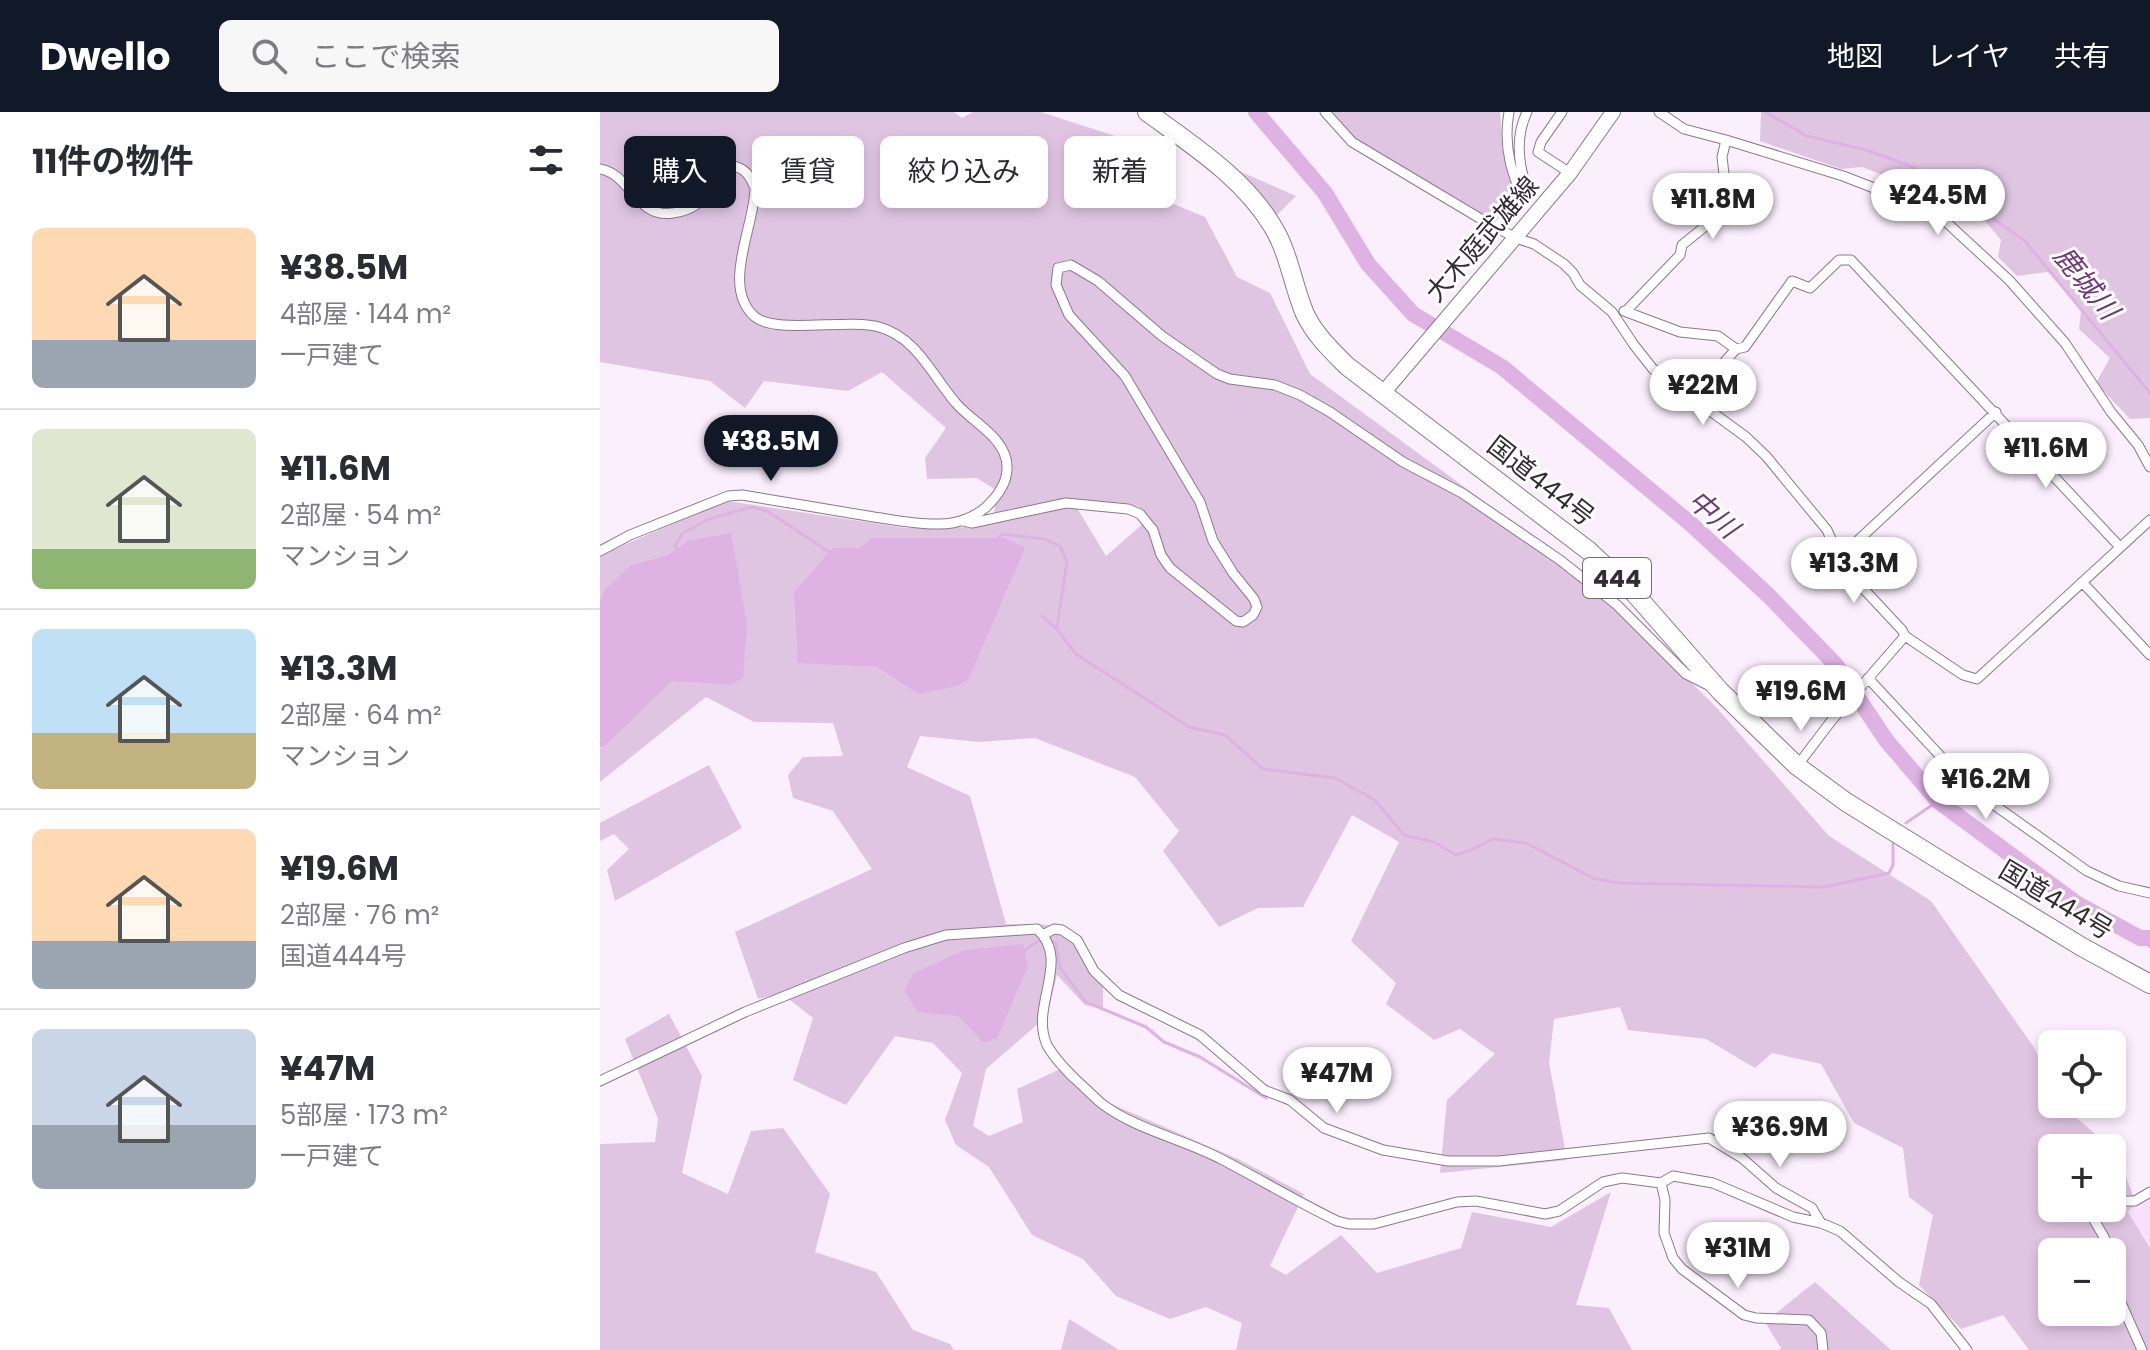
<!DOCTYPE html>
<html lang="ja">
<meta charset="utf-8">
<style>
body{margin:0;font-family:Poppins,"Noto Sans JP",sans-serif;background:#f7f7f7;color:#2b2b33;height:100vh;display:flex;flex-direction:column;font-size:30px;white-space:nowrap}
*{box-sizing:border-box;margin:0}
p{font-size:26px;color:#7c7c81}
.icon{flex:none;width:44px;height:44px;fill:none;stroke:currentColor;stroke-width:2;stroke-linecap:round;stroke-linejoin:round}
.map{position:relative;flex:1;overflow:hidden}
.details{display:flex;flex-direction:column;background:#fff;width:600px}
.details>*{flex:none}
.banner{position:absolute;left:24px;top:24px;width:760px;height:72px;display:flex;gap:16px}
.fabs{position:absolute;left:1438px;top:918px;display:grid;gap:16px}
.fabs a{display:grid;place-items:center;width:88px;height:88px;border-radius:12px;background:#fff;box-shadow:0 4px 12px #0003;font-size:40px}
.price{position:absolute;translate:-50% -68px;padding:0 18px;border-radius:28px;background:#fff;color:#222;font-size:26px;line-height:52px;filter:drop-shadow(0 2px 4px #0008)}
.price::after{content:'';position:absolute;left:50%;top:48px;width:24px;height:18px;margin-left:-12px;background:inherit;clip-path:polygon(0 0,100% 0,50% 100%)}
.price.active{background:#111827;color:#fff}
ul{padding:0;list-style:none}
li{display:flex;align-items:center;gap:24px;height:200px;padding:0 32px}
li+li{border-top:2px solid #e1e1e2}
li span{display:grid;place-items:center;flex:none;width:224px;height:160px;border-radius:12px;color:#555}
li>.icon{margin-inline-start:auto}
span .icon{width:96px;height:96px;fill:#fffc;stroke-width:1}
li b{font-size:34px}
h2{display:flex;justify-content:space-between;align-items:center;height:96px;padding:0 32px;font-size:34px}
.tag{padding:0 28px;border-radius:12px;background:#fff;box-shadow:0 4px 12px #0003;font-size:28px;line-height:72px}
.tag.active{background:#111827;color:#fff}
header{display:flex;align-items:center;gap:48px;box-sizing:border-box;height:112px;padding:0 40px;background:#111827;color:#fff}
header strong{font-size:38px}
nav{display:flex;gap:44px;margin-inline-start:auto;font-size:28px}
.search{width:560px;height:72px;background:#f7f7f7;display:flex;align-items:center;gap:20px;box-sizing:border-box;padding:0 28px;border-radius:12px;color:#7c7c81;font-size:30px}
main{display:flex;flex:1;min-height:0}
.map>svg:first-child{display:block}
.built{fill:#fbe0fd}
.green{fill:#e0c5e3;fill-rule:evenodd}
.water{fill:#deb2e3}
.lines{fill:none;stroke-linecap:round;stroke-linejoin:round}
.stream{stroke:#deb2e3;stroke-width:3}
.river{stroke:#deb2e3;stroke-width:16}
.street-casing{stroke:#8c788e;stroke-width:11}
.secondary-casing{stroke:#8c788e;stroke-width:16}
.highway-casing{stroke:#8c788e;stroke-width:20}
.street{stroke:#fff;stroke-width:9}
.secondary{stroke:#fff;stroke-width:14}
.highway{stroke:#fff;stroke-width:18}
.labels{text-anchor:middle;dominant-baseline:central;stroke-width:6;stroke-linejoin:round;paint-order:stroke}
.shield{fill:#fff;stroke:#716b72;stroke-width:2}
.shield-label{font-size:24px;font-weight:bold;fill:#342c35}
.street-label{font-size:26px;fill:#342c35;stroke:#fff}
.water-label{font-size:28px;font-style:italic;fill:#703a77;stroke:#fff}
</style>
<header>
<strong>Dwello</strong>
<div class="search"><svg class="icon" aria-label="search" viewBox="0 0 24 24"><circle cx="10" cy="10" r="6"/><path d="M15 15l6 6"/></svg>ここで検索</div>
<nav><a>地図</a><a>レイヤ</a><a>共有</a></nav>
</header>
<main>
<section class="details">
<h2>11件の物件<svg class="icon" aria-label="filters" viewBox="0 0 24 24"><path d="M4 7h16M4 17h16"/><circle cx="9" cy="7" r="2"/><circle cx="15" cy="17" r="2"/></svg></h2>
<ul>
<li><span style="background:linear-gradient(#ffd9b3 70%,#9aa5b1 0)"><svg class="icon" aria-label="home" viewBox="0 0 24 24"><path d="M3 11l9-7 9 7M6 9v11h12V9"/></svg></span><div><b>¥38.5M</b><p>4部屋 · 144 m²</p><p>一戸建て</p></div></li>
<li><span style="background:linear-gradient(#dfe7d0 75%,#8fb573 0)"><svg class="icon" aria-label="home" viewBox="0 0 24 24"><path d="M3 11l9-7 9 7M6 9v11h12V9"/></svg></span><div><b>¥11.6M</b><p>2部屋 · 54 m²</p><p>マンション</p></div></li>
<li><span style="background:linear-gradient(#bfe0f5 65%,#c2b280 0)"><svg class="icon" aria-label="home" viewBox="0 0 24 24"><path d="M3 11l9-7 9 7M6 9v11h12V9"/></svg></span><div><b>¥13.3M</b><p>2部屋 · 64 m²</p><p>マンション</p></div></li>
<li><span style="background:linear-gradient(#ffd9b3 70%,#9aa5b1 0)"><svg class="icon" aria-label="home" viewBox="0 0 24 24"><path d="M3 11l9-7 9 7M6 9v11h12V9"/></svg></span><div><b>¥19.6M</b><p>2部屋 · 76 m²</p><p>国道444号</p></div></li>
<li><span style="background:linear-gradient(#c9d6e8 60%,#9aa5b1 0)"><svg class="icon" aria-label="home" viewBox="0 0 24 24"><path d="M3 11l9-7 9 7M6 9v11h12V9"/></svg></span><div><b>¥47M</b><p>5部屋 · 173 m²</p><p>一戸建て</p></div></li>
</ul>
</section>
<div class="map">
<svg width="1550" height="1238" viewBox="0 0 1550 1238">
<rect width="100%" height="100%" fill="#fbeefd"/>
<path class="built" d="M1550,1083V1136L1528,1100Z"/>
<path class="green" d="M0,0H354L362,6L373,0H441L515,24L542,79L605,105L637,165L670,181L710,262L975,456L1117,596L1229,724L1331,789L1435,937L1452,975V992H1465L1478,1007L1511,1036H1452V1096H1512V1037L1518,1042L1536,1092L1528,1100L1550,1136V1238H1429L1403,1203L1361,1217L1319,1173L1333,1103L1309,1085L1303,1036L1254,1011L1221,952L1172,941L1155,956L1106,927L1028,918L1020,895L954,907L949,951L967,1048L840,1061L847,988L895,942L860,917L834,928L786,892L796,871L751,829L799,730L752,703L703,795L658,796L619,815L563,739L579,719L535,665L435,626L379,630L320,624L307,655L370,684L406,812L457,813L477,825L503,869V897L485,893L457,863L447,904L386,957L373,1014L389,1024L423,1010L417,977L469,953L507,990L638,1047L704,1082L670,1154L686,1163L741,1123L777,1161L861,1136L872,1100L951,1115L1011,1080L976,1193L1009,1196L1032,1238H636L642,1211L606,1195L570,1207L516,1184L483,1147L432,1123L389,1055L356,1033L345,1008L362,961L333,931L295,924L246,993L193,968L213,906L181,881L158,887L135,820L272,757L233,699L193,686L188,663L203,645L243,644L233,611L154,610L106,585L0,670V636H3L72,568L131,573L87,429L67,443L30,453L5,477L0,488V443L127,389L306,416L367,415L394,406L396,378L377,366L327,367L325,346L346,316L282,260L248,279L164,269L145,296L110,269L0,250ZM538,394L546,409L506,444L477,396ZM425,436L318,582L276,555L198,550ZM358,904L397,925L383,931ZM1452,1140H1512V1200H1452Z
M731,0H900L903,43L916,82L893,108L751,24Z
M1161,0H1550V306L1530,307L1496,271L1510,246L1479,217L1481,199L1448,160L1417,164L1398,145L1401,128L1370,91L1345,87L1262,55L1241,57L1160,29Z
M630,55L696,84L676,104Z
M109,653L142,716L15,789L7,758L29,737L14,722L0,729V711Z
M69,902L102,964L82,1061L128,1082L151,1019L183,1016L230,1082L215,1140L276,1160L313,1218L350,1232L354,1238H0V1032L55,1030L58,1007L25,927Z
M1215,1170L1291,1238H1179L1181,1236L1165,1210Z
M469,1207L519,1238H461Z"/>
<path class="water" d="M131,421L147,512L143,565L131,573L72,569L3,636L0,635V488L5,477L30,453L67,443L87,429Z
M272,426H405L425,436L368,568L357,574L318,582L276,555L198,551L194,480L233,436H260Z
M423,832L428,854L397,926L383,931L358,904L318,900L304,879L314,861L365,838Z"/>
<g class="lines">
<path class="stream" d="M1165,0L1207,24L1266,38L1308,53L1355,80L1425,129L1550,281
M396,428L402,422L444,427L460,434L467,450L457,515
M77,438L75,434L83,421L109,407L152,395L167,399L232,442
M442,504L457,517L476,542L589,615L625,623L663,657L735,666L775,688L804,723L834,730L856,743L871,738L893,727L926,731L993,766L1019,771L1224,775L1289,761L1293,753V732
M1306,711L1338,689
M1540,826L1550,835
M448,827L456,831L460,856L486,890L546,915L564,930L600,945L666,986
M424,839L440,828"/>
<path class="river" d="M656,0L725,81L768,152L813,202L902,255L1091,412L1168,483L1236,553L1286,628L1338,689L1476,791L1540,826H1550"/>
<defs>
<path id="street" d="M725,0L752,30L886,110L916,126L934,132L964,152L973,161L980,173L1012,200L1034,233L1053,257L1146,325L1166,344L1227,418L1244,456L1302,518L1305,524L1363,563L1377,567L1550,408
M909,0C904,28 909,56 921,81
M1059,0L1084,17L1126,28L1243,64L1292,83L1344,108L1409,168L1465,231L1511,300L1538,333L1550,355
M938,40L941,30L962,0
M938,40L970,61
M0,57C31,62 36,107 73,101C81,100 90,97 97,92C110,80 118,65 131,54C145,55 150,64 155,76C155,113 121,174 154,204C174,223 248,206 279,215C316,225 332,263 355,290C371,310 406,325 407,354C408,371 397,385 385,396C373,406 356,412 340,412C319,413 295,408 274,405C230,398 186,390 142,383L128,384L30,423L0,439
M898,114L926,74C918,50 916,23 927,0
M1024,199L1080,220L1118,224L1136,237L1092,287
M1026,199L1080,143L1082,133L1128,96L1122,45L1126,28
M1136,237L1145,235L1192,169L1210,176L1239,148H1251L1520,435
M363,409L372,411L466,391L528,397L540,402L553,418L561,443L570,456L636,509L643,510L653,503L657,495L654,487L633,461L613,429L600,390L525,264L469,203L456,173L458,156L471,153L498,169L562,224L617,262L630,267L675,273L700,283L730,300L803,350L862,381L960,448L1017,493L1086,562L1110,574
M1239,446L1396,300
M1482,470L1550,543
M1268,566L1369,675L1487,759L1519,774L1550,781
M1197,654L1232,608L1305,524
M443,823L454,817L462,818L477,828L494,859L519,883L600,923L664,978L690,988L724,1016L783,1038L848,1049H899L1109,1026L1142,1046L1176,1076L1212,1096L1221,1111
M0,969L145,900L304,836L346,823L437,817C472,849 429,894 447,933C453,944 465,957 474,966C483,974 492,983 501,991C536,1018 584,1027 623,1048C661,1068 698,1090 737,1109L749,1112H774L857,1090L876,1089L945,1102L959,1099L1003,1070L1022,1066L1061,1071L1073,1064L1113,1071L1193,1105L1221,1111L1240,1119L1299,1170L1331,1192L1367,1238
M1061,1071L1065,1088L1064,1121L1073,1146L1082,1157L1144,1203L1156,1206L1209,1208L1221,1221L1223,1238
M1512,1089H1535L1550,1080
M1487,1096L1504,1125L1509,1140
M1512,1161L1514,1175L1542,1238"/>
<path id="secondary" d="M783,281L970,61L1013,0"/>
<path id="highway" d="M547,0C592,33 644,66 673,115C689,141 693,174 705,202C715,223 731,238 747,254L989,439L1035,482L1120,579L1197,654L1246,690L1341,749L1482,835L1550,872"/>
</defs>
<use href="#street" class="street-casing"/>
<use href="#secondary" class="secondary-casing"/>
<use href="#highway" class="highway-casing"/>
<use href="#street" class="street"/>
<use href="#secondary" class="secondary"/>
<use href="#highway" class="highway"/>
</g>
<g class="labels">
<rect class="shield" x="983" y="446" width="68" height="40" rx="6"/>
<g class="shield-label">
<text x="1017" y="466">444</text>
</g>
<g class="street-label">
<text transform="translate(882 127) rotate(-49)">大木庭武雄線</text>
<text transform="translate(941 369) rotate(38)">国道444号</text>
<text transform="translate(1456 788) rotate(31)">国道444号</text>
</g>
<g class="water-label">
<text transform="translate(1486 171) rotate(51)">鹿城川</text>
<text transform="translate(1113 402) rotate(41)">中川</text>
</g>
</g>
</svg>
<div class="fabs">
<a><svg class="icon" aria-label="locate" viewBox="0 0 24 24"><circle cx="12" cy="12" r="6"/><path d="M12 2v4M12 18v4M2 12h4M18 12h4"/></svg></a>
<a>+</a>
<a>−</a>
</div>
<b class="price" style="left:1338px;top:125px">¥24.5M</b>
<b class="price" style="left:1113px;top:129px">¥11.8M</b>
<b class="price" style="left:1103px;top:315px">¥22M</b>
<b class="price active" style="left:171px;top:371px">¥38.5M</b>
<b class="price" style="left:1446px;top:378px">¥11.6M</b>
<b class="price" style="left:1254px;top:493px">¥13.3M</b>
<b class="price" style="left:1201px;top:621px">¥19.6M</b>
<b class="price" style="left:1386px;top:709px">¥16.2M</b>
<b class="price" style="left:737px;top:1003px">¥47M</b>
<b class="price" style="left:1180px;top:1057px">¥36.9M</b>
<b class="price" style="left:1138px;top:1178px">¥31M</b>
<div class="banner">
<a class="tag active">購入</a>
<a class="tag">賃貸</a>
<a class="tag">絞り込み</a>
<a class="tag">新着</a>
</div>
</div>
</main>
